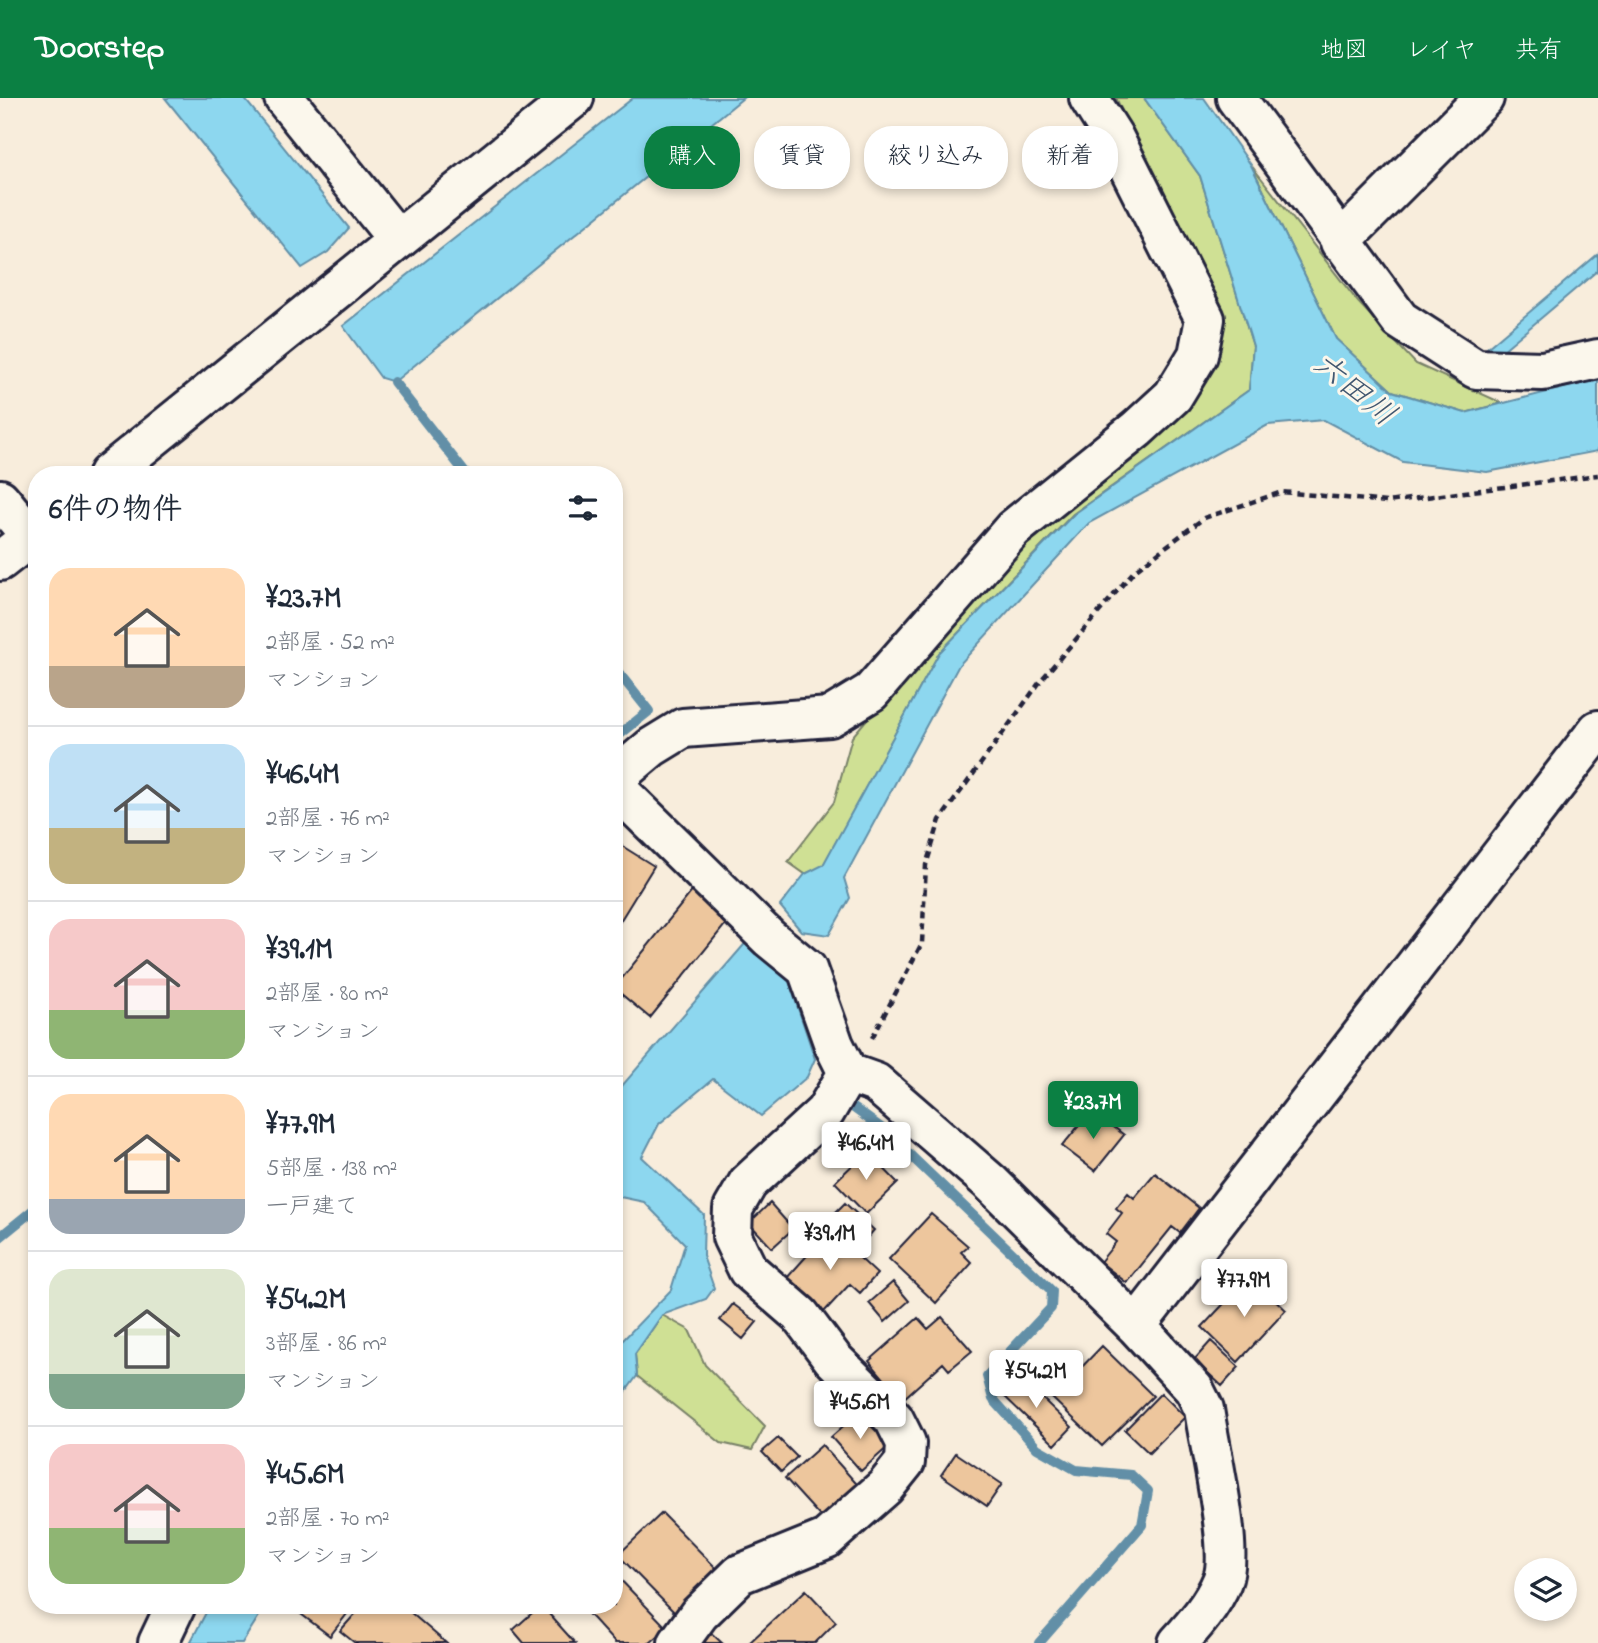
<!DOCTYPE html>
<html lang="ja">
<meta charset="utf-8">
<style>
body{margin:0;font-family:"Indie Flower","Klee One",sans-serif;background:#f2f2f3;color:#1f2937;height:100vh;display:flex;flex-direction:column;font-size:26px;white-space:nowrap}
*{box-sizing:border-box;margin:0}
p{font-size:23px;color:#747a83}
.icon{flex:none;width:38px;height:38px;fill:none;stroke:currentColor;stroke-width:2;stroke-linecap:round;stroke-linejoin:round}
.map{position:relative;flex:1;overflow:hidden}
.sheet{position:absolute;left:28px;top:368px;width:595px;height:1148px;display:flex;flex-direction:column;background:#fff;border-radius:28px;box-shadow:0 4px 10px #0003}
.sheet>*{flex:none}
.guide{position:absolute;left:644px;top:28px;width:665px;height:63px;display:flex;gap:14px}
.tools{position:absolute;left:1514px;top:1460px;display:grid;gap:14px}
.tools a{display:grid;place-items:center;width:63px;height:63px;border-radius:50%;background:#fff;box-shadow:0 4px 10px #0003;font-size:35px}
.price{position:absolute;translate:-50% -60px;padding:0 16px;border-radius:7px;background:#fff;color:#222;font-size:23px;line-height:46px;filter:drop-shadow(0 2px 4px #0008)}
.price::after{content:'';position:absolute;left:50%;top:42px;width:21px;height:16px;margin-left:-10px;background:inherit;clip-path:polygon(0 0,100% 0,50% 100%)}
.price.active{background:#0b8043;color:#fff}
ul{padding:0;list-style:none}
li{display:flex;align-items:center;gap:21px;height:175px;padding:0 21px}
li+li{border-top:2px solid #e0e1e3}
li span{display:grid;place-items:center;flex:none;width:196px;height:140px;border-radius:21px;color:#555}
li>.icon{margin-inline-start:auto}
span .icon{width:84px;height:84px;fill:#fffc;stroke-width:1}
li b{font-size:30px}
h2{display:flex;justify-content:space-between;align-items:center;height:84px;padding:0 21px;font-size:30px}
.pill{padding:0 24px;border-radius:28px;background:#fff;box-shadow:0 4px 10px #0003;font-size:24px;line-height:63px}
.pill.active{background:#0b8043;color:#fff}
header{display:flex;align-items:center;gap:42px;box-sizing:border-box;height:98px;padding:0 35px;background:#0b8043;color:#fff}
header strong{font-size:33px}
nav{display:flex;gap:38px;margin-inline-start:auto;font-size:24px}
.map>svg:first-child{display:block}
.green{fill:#cfe094;stroke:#788168;stroke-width:2}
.water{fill:#8dd7ef;stroke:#628fa7;stroke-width:2}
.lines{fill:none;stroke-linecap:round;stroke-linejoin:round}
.stream{stroke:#628fa7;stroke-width:10}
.building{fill:#edc69d;stroke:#22223b;stroke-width:2}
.street-casing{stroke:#22223b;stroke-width:44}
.secondary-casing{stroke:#22223b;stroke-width:44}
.path{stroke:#22223b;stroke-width:4.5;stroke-dasharray:7 5;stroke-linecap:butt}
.street{stroke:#fbf7ec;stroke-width:38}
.secondary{stroke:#fbf7ec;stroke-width:38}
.labels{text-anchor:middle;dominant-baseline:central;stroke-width:6;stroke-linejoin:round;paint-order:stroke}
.water-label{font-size:32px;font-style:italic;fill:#425871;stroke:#fbf7ec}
</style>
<header>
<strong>Doorstep</strong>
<nav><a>地図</a><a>レイヤ</a><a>共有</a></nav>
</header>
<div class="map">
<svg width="1598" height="1545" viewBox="0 0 1598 1545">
<rect width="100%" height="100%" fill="#f8eddc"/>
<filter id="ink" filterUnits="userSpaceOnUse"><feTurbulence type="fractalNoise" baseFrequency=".0143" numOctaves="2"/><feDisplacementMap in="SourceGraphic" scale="14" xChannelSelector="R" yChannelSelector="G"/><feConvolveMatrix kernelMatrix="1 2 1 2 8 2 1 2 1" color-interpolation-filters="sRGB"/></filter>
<g filter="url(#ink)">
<path class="green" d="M1116,0H1144L1200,78L1253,248L1249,292L1073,416L939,555L823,768L805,776L788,764L834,704L852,639L1014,445L1189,304L1224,230Z
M1251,67L1358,204L1416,266L1502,305L1465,315L1392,293L1336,241Z
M662,1217L689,1232L705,1267L765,1328L752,1352L721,1345L637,1278L635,1256Z"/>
<path class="water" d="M165,0H244L349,130L328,154L302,170Z
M633,0H743L394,284L381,280L343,228Z
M1144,0H1204L1251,67L1336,241L1392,293L1465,315L1598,281V353L1487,374L1403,364L1324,322L1268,327L1089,425L959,567L844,780L850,800L829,837L801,833L780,808L805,776L823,767L939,555L1074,416L1249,292L1253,248L1200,78Z
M1598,156V172L1502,253L1487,250Z
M749,841L789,883L815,961L807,979L761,1018L713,981L659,1026L642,1059L704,1117L703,1158L714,1190L706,1201L662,1217L635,1256L637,1278L614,1310V1267L622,1243L671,1192L685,1146L644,1104L620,1099L614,1116V997Z
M210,1507H266L242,1545H190Z"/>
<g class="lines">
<path class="stream" d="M394,284L466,376
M614,569L649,613L614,641
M851,1008L884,1032L1052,1193L1051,1210L987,1278L993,1301L1037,1350L1076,1372L1131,1377L1148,1393L1142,1427L1039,1545
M0,1139L37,1109"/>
</g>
<path class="building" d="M614,743L654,768L614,833Z
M693,792L729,822L650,920L614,890Z
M1092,1012L1124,1037L1095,1073L1062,1048Z
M867,1053L898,1085L866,1116L835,1084Z
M1155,1075L1199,1110L1180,1135L1172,1129L1127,1185L1100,1164L1116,1144L1106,1136L1122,1115L1116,1110L1128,1095L1134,1100Z
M770,1105L793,1131L772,1150L749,1125Z
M845,1105L874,1132L857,1152L826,1124Z
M931,1116L968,1148L961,1154L972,1165L936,1205L889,1161Z
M830,1132L877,1176L860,1195L850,1186L823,1215L786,1181Z
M1250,1178L1286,1212L1238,1264L1202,1229Z
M893,1184L909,1203L885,1224L869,1205Z
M733,1206L757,1224L743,1241L720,1222Z
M942,1219L972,1253L949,1272L943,1265L902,1302L869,1263L918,1220L928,1231Z
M1211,1243L1239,1269L1222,1288L1194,1262Z
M1102,1248L1153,1298L1102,1348L1052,1300Z
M1018,1277L1072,1329L1055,1347L1001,1295Z
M1161,1295L1185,1319L1149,1355L1125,1332Z
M859,1314L890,1347L861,1373L831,1339Z
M778,1340L797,1359L781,1374L762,1354Z
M822,1347L863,1393L827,1426L785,1380Z
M956,1355L1002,1386L987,1408L941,1377Z
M662,1415L722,1476L679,1519L618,1457Z
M614,1475L667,1530L650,1545H615L580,1507H614Z
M806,1492L836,1524L815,1545H749Z
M289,1507H343L350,1512L330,1538Z
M363,1507H402L446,1545H355L340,1533Z
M541,1507L575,1545H524L513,1532Z
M708,1532L722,1545H696Z"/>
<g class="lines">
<defs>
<path id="street" d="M284,0L398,142
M1236,0L1400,222L1476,271L1543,273L1598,261
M1340,144L1484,0
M0,401L37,446
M614,681L652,649L683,630L830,619L871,594L1013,431L1137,331L1173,298L1198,257L1205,221L1113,38L1089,0
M614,688L769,840L807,871L834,947L848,975L876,985L990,1084L1136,1228
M158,1545L176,1507
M678,1545L699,1516L740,1476L826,1441L885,1389L905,1364L906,1345L894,1321L833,1261L800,1217L748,1172L732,1139L733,1111L748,1085L825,1014L848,975
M1178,1545C1195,1526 1212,1507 1222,1483C1235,1454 1209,1347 1204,1311L1194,1291L1136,1228L1598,632"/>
<path id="secondary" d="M108,376L574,0
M0,463L37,434"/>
</defs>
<use href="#street" class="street-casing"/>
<use href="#secondary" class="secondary-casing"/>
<path class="path" d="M872,940L922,845L926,767L940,722L1042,581L1135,472L1204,420L1282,394L1387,404L1598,377"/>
<use href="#street" class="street"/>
<use href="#secondary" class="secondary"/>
</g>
</g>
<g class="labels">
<g class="water-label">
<text transform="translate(1353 293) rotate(39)">六田川</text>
</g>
</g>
</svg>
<div class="tools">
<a><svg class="icon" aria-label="layers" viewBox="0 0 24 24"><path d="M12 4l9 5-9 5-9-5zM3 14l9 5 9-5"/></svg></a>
</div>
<b class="price active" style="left:1093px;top:1043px">¥23.7M</b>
<b class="price" style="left:866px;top:1084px">¥46.4M</b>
<b class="price" style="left:830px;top:1174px">¥39.1M</b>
<b class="price" style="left:1244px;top:1221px">¥77.9M</b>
<b class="price" style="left:1036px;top:1312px">¥54.2M</b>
<b class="price" style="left:860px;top:1343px">¥45.6M</b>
<div class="guide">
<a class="pill active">購入</a>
<a class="pill">賃貸</a>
<a class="pill">絞り込み</a>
<a class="pill">新着</a>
</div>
<section class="sheet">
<h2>6件の物件<svg class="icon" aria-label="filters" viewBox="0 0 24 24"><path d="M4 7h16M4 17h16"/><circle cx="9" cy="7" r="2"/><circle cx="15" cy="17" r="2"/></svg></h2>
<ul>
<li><span style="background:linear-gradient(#ffd9b3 70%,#b9a48a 0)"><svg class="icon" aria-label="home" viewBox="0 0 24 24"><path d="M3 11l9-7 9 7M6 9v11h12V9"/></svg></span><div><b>¥23.7M</b><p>2部屋 · 52 m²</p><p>マンション</p></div></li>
<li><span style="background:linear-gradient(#bfe0f5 60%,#c2b280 0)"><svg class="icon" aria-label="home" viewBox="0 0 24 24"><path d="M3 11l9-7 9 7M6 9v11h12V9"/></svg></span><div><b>¥46.4M</b><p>2部屋 · 76 m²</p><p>マンション</p></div></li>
<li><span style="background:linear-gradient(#f6c9c9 65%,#8fb573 0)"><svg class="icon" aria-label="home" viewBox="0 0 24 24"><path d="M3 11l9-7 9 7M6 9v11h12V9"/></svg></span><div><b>¥39.1M</b><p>2部屋 · 80 m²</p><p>マンション</p></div></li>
<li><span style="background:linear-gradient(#ffd9b3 75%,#9aa5b1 0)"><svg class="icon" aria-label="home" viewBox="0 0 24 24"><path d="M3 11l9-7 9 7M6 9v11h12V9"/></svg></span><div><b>¥77.9M</b><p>5部屋 · 138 m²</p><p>一戸建て</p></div></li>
<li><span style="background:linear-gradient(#dfe7d0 75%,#7fa58c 0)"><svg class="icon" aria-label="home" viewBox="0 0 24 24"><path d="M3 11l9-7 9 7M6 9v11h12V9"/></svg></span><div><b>¥54.2M</b><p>3部屋 · 86 m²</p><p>マンション</p></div></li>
<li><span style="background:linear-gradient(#f6c9c9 60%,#8fb573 0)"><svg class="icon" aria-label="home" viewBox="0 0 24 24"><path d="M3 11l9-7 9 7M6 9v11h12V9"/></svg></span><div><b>¥45.6M</b><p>2部屋 · 70 m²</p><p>マンション</p></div></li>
</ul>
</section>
</div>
